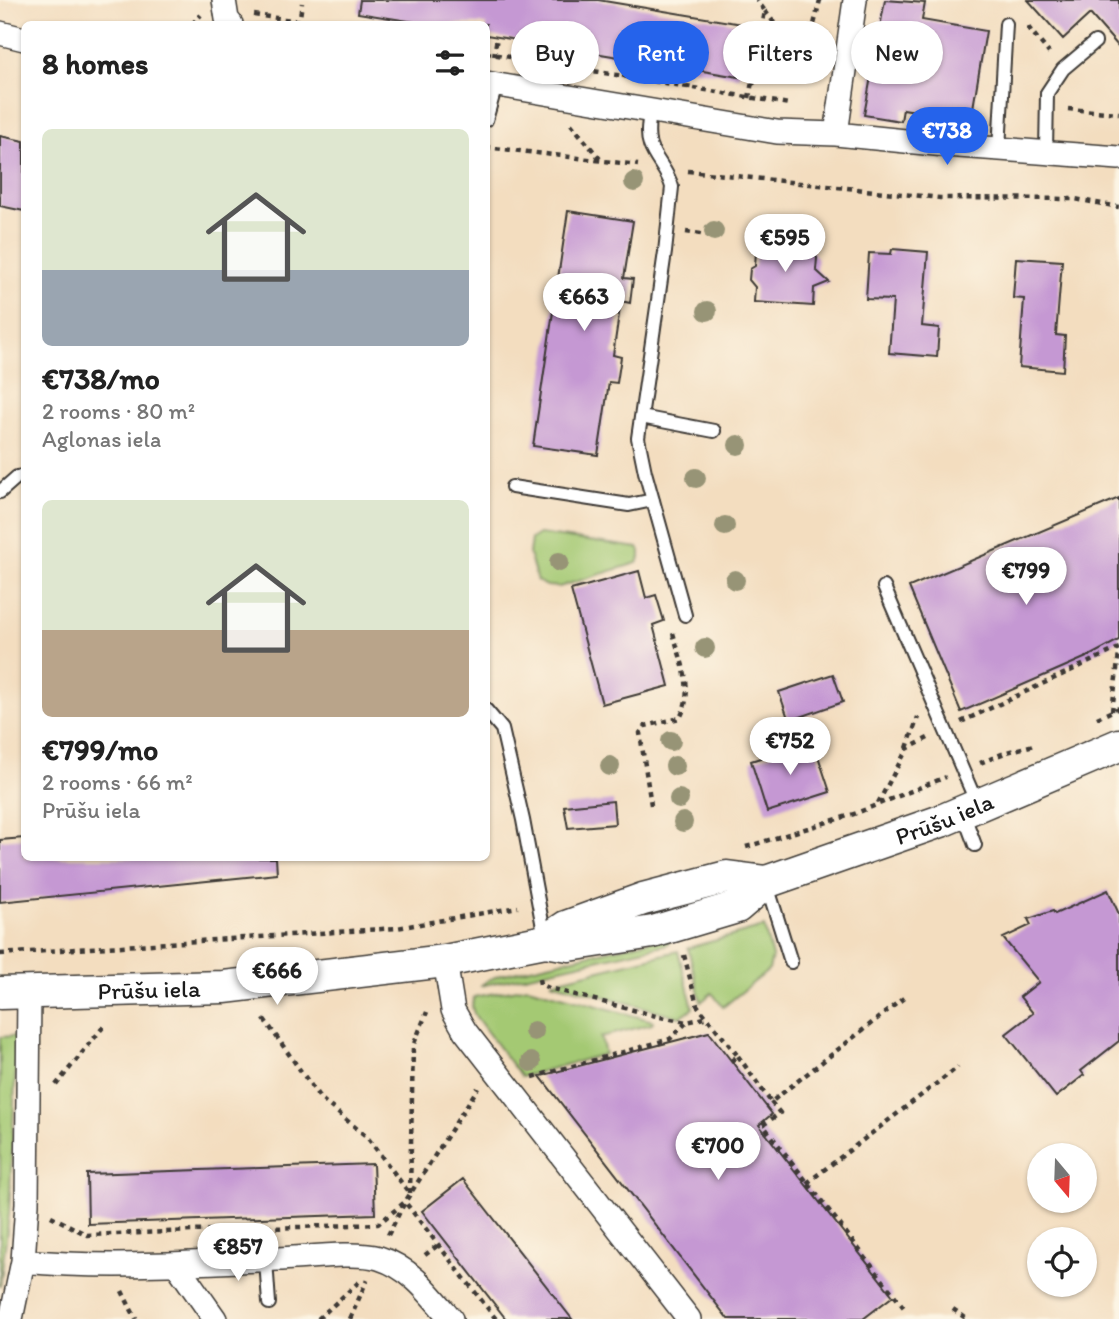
<!DOCTYPE html>
<meta charset="utf-8">
<style>
body{margin:0;font-family:Itim,sans-serif;background:#f6f6f6;color:#222;height:100vh;display:flex;flex-direction:column;font-size:26px;white-space:nowrap}
*{box-sizing:border-box;margin:0}
p{font-size:23px;color:#767676}
.icon{flex:none;width:38px;height:38px;fill:none;stroke:currentColor;stroke-width:2;stroke-linecap:round;stroke-linejoin:round}
.map{position:relative;flex:1;overflow:hidden}
.sheet{position:absolute;left:21px;top:21px;width:469px;height:840px;display:flex;flex-direction:column;background:#fff;border-radius:10px;box-shadow:0 2px 5px #0004}
.sheet>*{flex:none}
.guide{position:absolute;left:511px;top:21px;width:502px;height:63px;display:flex;gap:14px}
.needle{width:46px;rotate:161deg}
.fabs{position:absolute;left:1027px;top:1143px;display:grid;gap:14px}
.fabs a{display:grid;place-items:center;width:70px;height:70px;border-radius:50%;background:#fff;box-shadow:0 2px 5px #0004;font-size:35px}
.price{position:absolute;translate:-50% -60px;padding:0 16px;border-radius:24px;background:#fff;color:#222;font-size:23px;line-height:46px;filter:drop-shadow(0 2px 4px #0008)}
.price::after{content:'';position:absolute;left:50%;top:42px;width:21px;height:16px;margin-left:-10px;background:inherit;clip-path:polygon(0 0,100% 0,50% 100%)}
.price.selected{background:#2563eb;color:#fff}
ul{padding:0;list-style:none}
li{display:grid;align-content:center;gap:14px;height:371px;padding:0 21px}
li span{display:grid;place-items:center;height:217px;border-radius:10px;color:#555}
li>.icon{margin-inline-start:auto}
span .icon{width:126px;height:126px;fill:#fffc;stroke-width:1}
li b{font-size:30px}
h2{display:flex;justify-content:space-between;align-items:center;height:84px;padding:0 21px;font-size:30px}
.pill{padding:0 24px;border-radius:32px;background:#fff;box-shadow:0 2px 5px #0004;font-size:24px;line-height:63px}
.pill.selected{background:#2563eb;color:#fff}
.map>svg:first-child{display:block}
.green{fill:#a4c973;stroke:#607248;stroke-width:2}
.building{fill:#c598d3}
.lines{fill:none;stroke-linecap:round;stroke-linejoin:round}
.lane-casing{stroke:#3c3934;stroke-width:16}
.street-casing{stroke:#3c3934;stroke-width:26}
.secondary-casing{stroke:#3c3934;stroke-width:35}
.path{stroke:#3c3934;stroke-width:4.5;stroke-dasharray:5 5;stroke-linecap:butt}
.lane{stroke:#fff;stroke-width:12}
.street{stroke:#fff;stroke-width:23}
.secondary{stroke:#fff;stroke-width:32}
.tree{fill:#979476}
.labels{text-anchor:middle;dominant-baseline:central;stroke-width:5;stroke-linejoin:round;paint-order:stroke}
.street-label{font-size:24px;fill:#1c1c1c;stroke:#fcf5e5}
</style>
<div class="map">
<svg width="1119" height="1319" viewBox="0 0 1119 1319">
<rect width="100%" height="100%" fill="#fcf5e5"/>
<filter id="ink" filterUnits="userSpaceOnUse"><feTurbulence type="fractalNoise" baseFrequency=".0143" numOctaves="2"/><feDisplacementMap in="SourceGraphic" scale="14" xChannelSelector="R" yChannelSelector="G"/><feConvolveMatrix kernelMatrix="1 2 1 2 8 2 1 2 1" color-interpolation-filters="sRGB"/></filter>
<filter id="wash" filterUnits="userSpaceOnUse"><feTurbulence type="fractalNoise" baseFrequency=".00686" numOctaves="4" result="noise"/><feDisplacementMap in="SourceGraphic" scale="28" xChannelSelector="R" yChannelSelector="G"/><feGaussianBlur stdDeviation="1.57" result="paint"/><feColorMatrix in="noise" values="0 0 0 0 0 0 0 0 0 0 0 0 0 0 0 0 0 1.4 0 .05"/><feComposite in="paint" operator="in"/></filter>
<g filter="url(#wash)">
<rect width="100%" height="100%" fill="#f3ddbf"/>
<path class="green" d="M539,534L638,548L640,551V558L637,563L559,587L547,586L537,581L529,553L531,539Z
M764,927L772,957L769,970L723,1007L712,993L701,1002L688,948Z
M671,936L668,944L480,986L488,980L500,975Z
M678,951L693,1008L680,1017L551,982Z
M528,987L653,1021L652,1024L601,1037L605,1054L521,1077L476,1017C472,1011 471,1004 474,997Z
M17,1036L9,1214L0,1287V1037Z"/>
<g id="blocks">
<path class="building" d="M360,0H598L748,25L739,77L486,35V24H427L358,13Z
M885,0L925,3L922,20L986,31L971,120L903,109L901,121L864,115Z
M1028,0H1119V47L1090,14L1063,39Z
M0,136L24,141V211L0,206Z
M568,211L633,221L624,278L633,279L630,303L621,301L613,355L621,357L617,383L609,382L598,455L533,446Z
M757,238L785,240V247L810,249L817,258L816,270L829,282L814,288L813,306L754,302L755,287L749,280L750,269L755,266Z
M892,249L928,252L922,326L939,328L937,357L889,353L893,300L866,299L869,253L891,254Z
M1016,258L1062,261L1056,335L1065,336L1063,371L1019,367L1024,299L1013,298Z
M1119,498V640L1089,656L961,712L909,587Z
M639,571L646,598L656,595L664,621L653,625L669,686L602,704L571,590Z
M833,674L843,702L789,721L779,692Z
M813,741L830,792L767,812L751,761Z
M613,801L615,824L568,828L564,806Z
M24,838V858H276L277,874L0,902V840Z
M1108,890L1119,914V1041L1081,1071L1084,1075L1056,1097L1006,1034L1033,1013L1020,997L1039,982L1003,938L1031,925L1028,919L1053,911L1055,914Z
M709,1032L772,1114L759,1125L893,1296L863,1319H728L540,1076Z
M373,1164L375,1214L88,1224L87,1174Z
M463,1179L572,1319H506L422,1211Z"/>
</g>
</g>
<g filter="url(#ink)">
<use href="#blocks" fill-opacity="0" stroke="#3c3934" stroke-width="2"/>
<g class="lines">
<defs>
<path id="lane" d="M650,110C649,122 646,134 650,145C655,160 668,171 672,187L665,252L638,438L645,472L685,615
M486,120L496,85
M999,149L1006,24
M1046,152L1047,93L1063,69L1095,42
M641,417L714,431
M512,487L629,505L653,500
M0,492L17,477L24,476
M884,587L978,806
M486,710L502,729L523,820L545,938
M963,813L975,845
M766,882L791,962
M266,1260L269,1303"/>
<path id="street" d="M224,0L227,19L231,24
M0,33L24,39
M486,83L777,132L836,134L945,145L1119,158
M836,134L855,0
M445,961L453,1010L465,1031L689,1319
M23,1261C108,1269 193,1263 278,1259C304,1258 357,1251 379,1258C411,1268 430,1294 451,1319
M177,1265L215,1319
M11,1319L23,1261L27,1204L29,992"/>
<g id="secondary">
<path d="M545,941L566,927L643,899L727,877L766,882"/>
<path id="s1" d="M0,993L224,987L445,961L545,941L569,945L653,932L737,907L766,882L941,821L1119,745"/>
</g>
</defs>
<use href="#lane" class="lane-casing"/>
<use href="#street" class="street-casing"/>
<use href="#secondary" class="secondary-casing"/>
<path class="path" d="M765,11L796,51
M254,15L322,24
M192,24L201,15
M299,24L302,3
M365,24L367,14
M1028,27L1049,53
M486,53L789,104
M494,56L497,37
M559,67L562,48
M624,78L627,58
M751,85L796,51L812,33L820,0
M688,89L691,69
M749,98L765,11L757,0
M1068,109L1119,113
M571,124L601,160
M486,147L638,165
M688,171L940,198L1075,199L1119,207
M686,232L709,235
M1112,711L1119,653
M1097,718L1119,708
M961,722L1119,648
M907,748L918,717
M980,763L1007,752L1034,745
M878,803L907,749L928,738
M651,805L640,733L645,726L680,718C695,689 681,662 673,633
M746,847L854,814L946,777
M0,954L397,928L518,907
M684,955L697,1005L738,1056L731,1061
M539,979L540,984L549,988L660,1017L687,1022L709,1017
M264,1019L320,1098L367,1137L410,1194
M738,1056L771,1102L905,997
M533,1077L670,1039L687,1022
M56,1085L104,1026
M771,1102L780,1113L763,1125L905,1309
M807,1183L958,1067
M410,1193L413,1046L427,1012
M51,1216L87,1235L378,1224L405,1202L478,1088
M388,1235L405,1202L496,1319
M425,1255L438,1245
M122,1291L136,1319
M953,1309L967,1319
M318,1319L360,1281
M350,1319L367,1280"/>
<use href="#lane" class="lane"/>
<use href="#street" class="street"/>
<use href="#secondary" class="secondary"/>
</g>
<g class="tree">
<circle cx="634" cy="182" r="10"/>
<circle cx="714" cy="231" r="10"/>
<circle cx="707" cy="311" r="10"/>
<circle cx="738" cy="445" r="10"/>
<circle cx="696" cy="478" r="10"/>
<circle cx="725" cy="526" r="10"/>
<circle cx="559" cy="562" r="10"/>
<circle cx="735" cy="580" r="10"/>
<circle cx="705" cy="648" r="10"/>
<circle cx="671" cy="741" r="10"/>
<circle cx="610" cy="766" r="10"/>
<circle cx="675" cy="766" r="10"/>
<circle cx="679" cy="799" r="10"/>
<circle cx="683" cy="822" r="10"/>
<circle cx="534" cy="1031" r="10"/>
<circle cx="531" cy="1062" r="10"/>
</g>
</g>
<g class="labels">
<g class="street-label">
<text stroke="none"><textPath href="#s1" startOffset="973">Prūšu iela</textPath></text>
<text stroke="none"><textPath href="#s1" startOffset="149">Prūšu iela</textPath></text>
</g>
</g>
</svg>
<div class="fabs">
<a><svg class="needle" viewBox="-14 -14 28 28"><path d="M0-13l5 13h-10z" fill="#e53935"/><path d="M0 13l5-13h-10z" fill="#767676"/></svg></a>
<a><svg class="icon" aria-label="locate" viewBox="0 0 24 24"><circle cx="12" cy="12" r="6"/><path d="M12 2v4M12 18v4M2 12h4M18 12h4"/></svg></a>
</div>
<b class="price selected" style="left:947px;top:167px">€738</b>
<b class="price" style="left:785px;top:274px">€595</b>
<b class="price" style="left:584px;top:333px">€663</b>
<b class="price" style="left:1026px;top:607px">€799</b>
<b class="price" style="left:790px;top:777px">€752</b>
<b class="price" style="left:277px;top:1007px">€666</b>
<b class="price" style="left:718px;top:1182px">€700</b>
<b class="price" style="left:238px;top:1283px">€857</b>
<div class="guide">
<a class="pill">Buy</a>
<a class="pill selected">Rent</a>
<a class="pill">Filters</a>
<a class="pill">New</a>
</div>
<section class="sheet">
<h2>8 homes<svg class="icon" aria-label="filters" viewBox="0 0 24 24"><path d="M4 7h16M4 17h16"/><circle cx="9" cy="7" r="2"/><circle cx="15" cy="17" r="2"/></svg></h2>
<ul>
<li><span style="background:linear-gradient(#dfe7d0 65%,#9aa5b1 0)"><svg class="icon" aria-label="home" viewBox="0 0 24 24"><path d="M3 11l9-7 9 7M6 9v11h12V9"/></svg></span><div><b>€738/mo</b><p>2 rooms · 80 m²</p><p>Aglonas iela</p></div></li>
<li><span style="background:linear-gradient(#dfe7d0 60%,#b9a48a 0)"><svg class="icon" aria-label="home" viewBox="0 0 24 24"><path d="M3 11l9-7 9 7M6 9v11h12V9"/></svg></span><div><b>€799/mo</b><p>2 rooms · 66 m²</p><p>Prūšu iela</p></div></li>
</ul>
</section>
</div>
